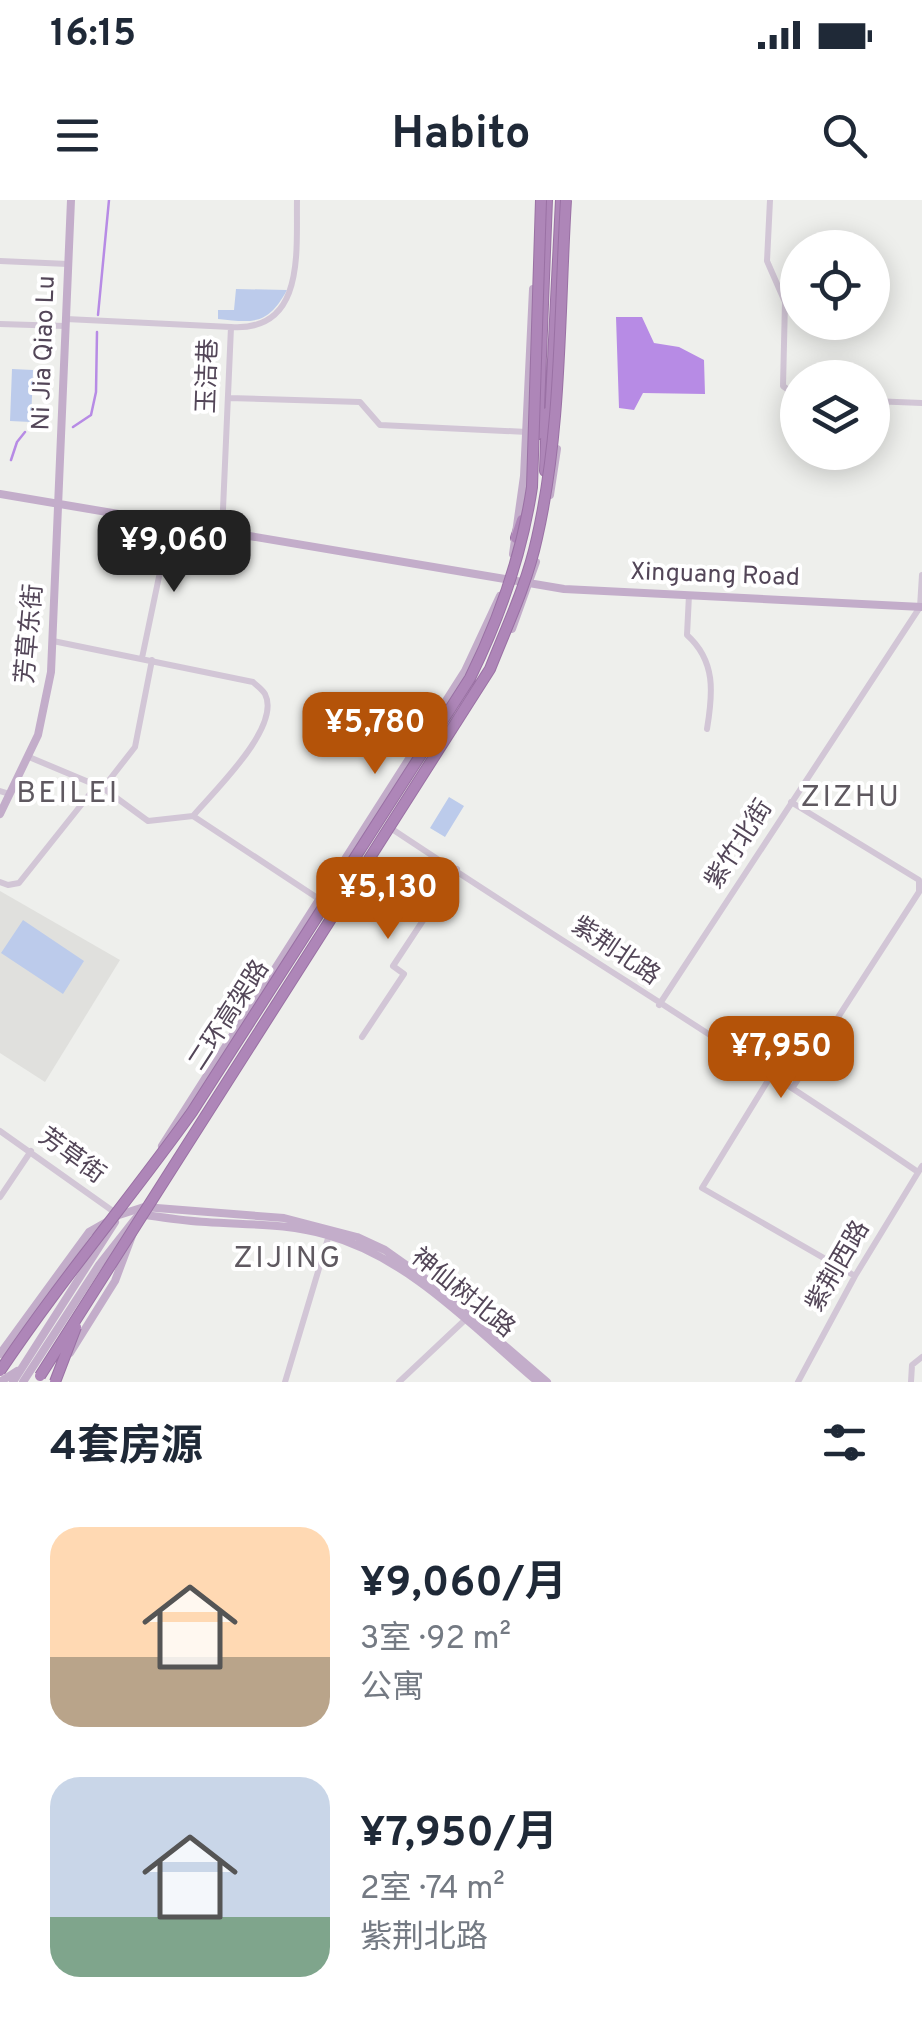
<!DOCTYPE html>
<html lang="zh">
<meta charset="utf-8">
<style>
body{margin:0;font-family:Overpass,"Noto Sans SC",sans-serif;background:#f6f6f7;color:#1f2937;height:100vh;display:flex;flex-direction:column;font-size:38px;white-space:nowrap}
*{box-sizing:border-box;margin:0}
p{font-size:32px;color:#747a83}
.icon{flex:none;width:55px;height:55px;fill:none;stroke:currentColor;stroke-width:2;stroke-linecap:round;stroke-linejoin:round}
.map{position:relative;height:1182px;overflow:hidden}
.side{display:flex;flex-direction:column;background:#fff;flex:1}
.side>*{flex:none}
.tools{position:absolute;left:780px;top:30px;display:grid;gap:20px}
.tools a{display:grid;place-items:center;width:110px;height:110px;border-radius:50%;background:#fff;box-shadow:0 5px 25px #0003;font-size:50px}
.price{position:absolute;translate:-50% -85px;padding:0 22px;border-radius:20px;background:#b45309;color:#fff;font-size:32px;line-height:65px;filter:drop-shadow(0 2px 5px #0008)}
.price::after{content:'';position:absolute;left:50%;top:60px;width:30px;height:22px;margin-left:-15px;background:inherit;clip-path:polygon(0 0,100% 0,50% 100%)}
.price.on{background:#222;color:#fff}
ul{padding:0;list-style:none}
li{display:flex;align-items:center;gap:30px;height:250px;padding:0 50px}
li span{display:grid;place-items:center;flex:none;width:280px;height:200px;border-radius:30px;color:#555}
li>.icon{margin-inline-start:auto}
span .icon{width:120px;height:120px;fill:#fffc;stroke-width:1}
li b{font-size:42px}
h2{display:flex;justify-content:space-between;align-items:center;height:120px;padding:0 50px;font-size:42px}
.status{display:flex;justify-content:space-between;align-items:center;height:70px;padding:0 50px;background:#fff;direction:ltr}
.status svg{height:28px;fill:currentColor}
header{display:flex;justify-content:space-between;align-items:center;height:130px;padding:0 50px;background:#fff;font-size:45px;font-weight:700}
.map>svg:first-child{display:block}
.education{fill:#e0e0dd}
.green{fill:#bccbeb}
.water{fill:#b78be5}
.lines{fill:none;stroke-linecap:round;stroke-linejoin:round}
.stream{stroke:#b78be5;stroke-width:2.5}
.highway-casing{stroke:#9a71a4;stroke-width:12}
.minor{stroke:#d2c6d6;stroke-width:6}
.major{stroke:#c3adca;stroke-width:8}
.highway{stroke:#ae86b8;stroke-width:10}
.highway-bridge-casing{stroke:#9a71a4;stroke-width:12;stroke-linecap:butt}
.highway-bridge{stroke:#ae86b8;stroke-width:10}
.labels{text-anchor:middle;dominant-baseline:central;stroke-width:8;stroke-linejoin:round;paint-order:stroke}
.street-label{font-size:25px;fill:#534658;stroke:#fff}
.quarter-label{font-size:30px;letter-spacing:2.5px;fill:#5f5960;stroke:#fff}
</style>
<div class="status"><b>16:15</b><svg viewBox="0 0 49 12"><path d="M0 12V9h3v3zM5 12V6h3v6zM10 12V3h3v9zM15 12V0h3v12zM26 1h20v11H26zM47 4h2v5h-2z"/></svg></div>
<header><svg class="icon" aria-label="menu" viewBox="0 0 24 24"><path d="M4 6h16M4 12h16M4 18h16"/></svg>Habito<svg class="icon" aria-label="search" viewBox="0 0 24 24"><circle cx="10" cy="10" r="6"/><path d="M15 15l6 6"/></svg></header>
<div class="map">
<svg width="922" height="1182" viewBox="0 0 922 1182">
<rect width="100%" height="100%" fill="#eeefec"/>
<path class="education" d="M0,691L120,760L45,882L0,853Z"/>
<path class="green" d="M236,89L287,90C268,125 254,123 218,119V110H234Z
M12,169L33,170L31,222L10,221Z
M449,597L464,606L445,637L430,628Z
M23,720L84,761L63,794L1,753Z"/>
<path class="water" d="M616,117H642L654,143L679,147L704,160L705,194L643,193L634,210L619,208Z"/>
<g class="lines">
<path class="stream" d="M98,115L109,0
M73,227L91,215L96,192L97,132
M11,260L17,242L25,232"/>
<defs>
<path id="highway" d="M550,220L561,0
M538,234L547,0
M545,271L547,213
M516,338L522,320"/>
</defs>
<use href="#highway" class="highway-casing"/>
<path class="minor" d="M770,0L767,61L785,102L783,186L798,197
M0,61L68,64
M66,119L231,127L222,332
M0,124L65,126
M231,127C306,132 296,50 297,0
M228,198L360,202L380,225L527,232
M872,201L922,203
M689,395L687,435C716,461 713,493 707,529
M53,441L253,482C257,486 262,489 265,494C282,527 213,592 193,616
M142,458L170,324
M29,557L103,588L148,621L193,616L319,699
M103,588L135,547L152,460
M0,591L10,594
M791,602L919,680V692
M392,629C566,745 745,854 918,972
M0,682L8,685L19,683L97,585
M659,805L920,407L922,375
M362,837L404,774L393,766L457,669
M772,874L702,988L855,1076
M793,887L919,692
M0,931L117,1014
M0,997L31,951
M285,1182L329,1035
M399,1182L467,1118
M798,1182L855,1076L922,966
M911,1182L912,1165L922,1157"/>
<path class="major" d="M0,294L564,389L922,407
M550,295L557,249
M513,354L524,276L533,89
M512,429L536,362
M0,614L38,535L51,472L71,0
M162,946L465,471L500,396
M138,1014C161,1017 183,1021 206,1022C247,1025 288,1023 327,1035C410,1058 474,1128 538,1182
M70,1153L115,1081L133,1033
M0,1154L89,1032L119,1015L144,1007L284,1018L357,1037L385,1050L433,1084L547,1182
M0,1182L17,1171
M13,1182L115,1022
M23,1182L99,1065L136,1018"/>
<use href="#highway" class="highway"/>
<defs>
<path id="highway-bridge" d="M0,1171C60,1081 130,999 192,912L470,478C500,417 522,354 532,287L541,0
M40,1176L490,469C507,426 527,384 537,338C562,228 559,113 566,0
M55,1182L76,1127"/>
</defs>
<use href="#highway-bridge" class="highway-bridge-casing"/>
<use href="#highway-bridge" class="highway-bridge"/>
</g>
<g class="labels">
<g class="street-label">
<text transform="translate(45 153) rotate(-88)">Ni Jia Qiao Lu</text>
<text transform="translate(209 176) rotate(-88)">玉洁巷</text>
<text transform="translate(715 376) rotate(2)">Xinguang Road</text>
<text transform="translate(31 434) rotate(-85)">芳草东街</text>
<text transform="translate(740 645) rotate(-57)">紫竹北街</text>
<text transform="translate(615 752) rotate(34)">紫荆北路</text>
<text transform="translate(230 816) rotate(-57)">二环高架路</text>
<text transform="translate(71 957) rotate(36)">芳草街</text>
<text transform="translate(839 1067) rotate(-60)">紫荆西路</text>
<text transform="translate(462 1094) rotate(39)">神仙树北路</text>
</g>
<g class="quarter-label">
<text x="68" y="594">BEILEI</text>
<text x="851" y="598">ZIZHU</text>
<text x="288" y="1059">ZIJING</text>
</g>
</g>
</svg>
<div class="tools">
<a><svg class="icon" aria-label="locate" viewBox="0 0 24 24"><circle cx="12" cy="12" r="6"/><path d="M12 2v4M12 18v4M2 12h4M18 12h4"/></svg></a>
<a><svg class="icon" aria-label="layers" viewBox="0 0 24 24"><path d="M12 4l9 5-9 5-9-5zM3 14l9 5 9-5"/></svg></a>
</div>
<b class="price on" style="left:174px;top:395px">¥9,060</b>
<b class="price" style="left:375px;top:577px">¥5,780</b>
<b class="price" style="left:388px;top:742px">¥5,130</b>
<b class="price" style="left:781px;top:901px">¥7,950</b>
</div>
<section class="side">
<h2>4套房源<svg class="icon" aria-label="filters" viewBox="0 0 24 24"><path d="M4 7h16M4 17h16"/><circle cx="9" cy="7" r="2"/><circle cx="15" cy="17" r="2"/></svg></h2>
<ul>
<li><span style="background:linear-gradient(#ffd9b3 65%,#b9a48a 0)"><svg class="icon" aria-label="home" viewBox="0 0 24 24"><path d="M3 11l9-7 9 7M6 9v11h12V9"/></svg></span><div><b>¥9,060/月</b><p>3室 · 92 m²</p><p>公寓</p></div></li>
<li><span style="background:linear-gradient(#c9d6e8 70%,#7fa58c 0)"><svg class="icon" aria-label="home" viewBox="0 0 24 24"><path d="M3 11l9-7 9 7M6 9v11h12V9"/></svg></span><div><b>¥7,950/月</b><p>2室 · 74 m²</p><p>紫荆北路</p></div></li>
</ul>
</section>
